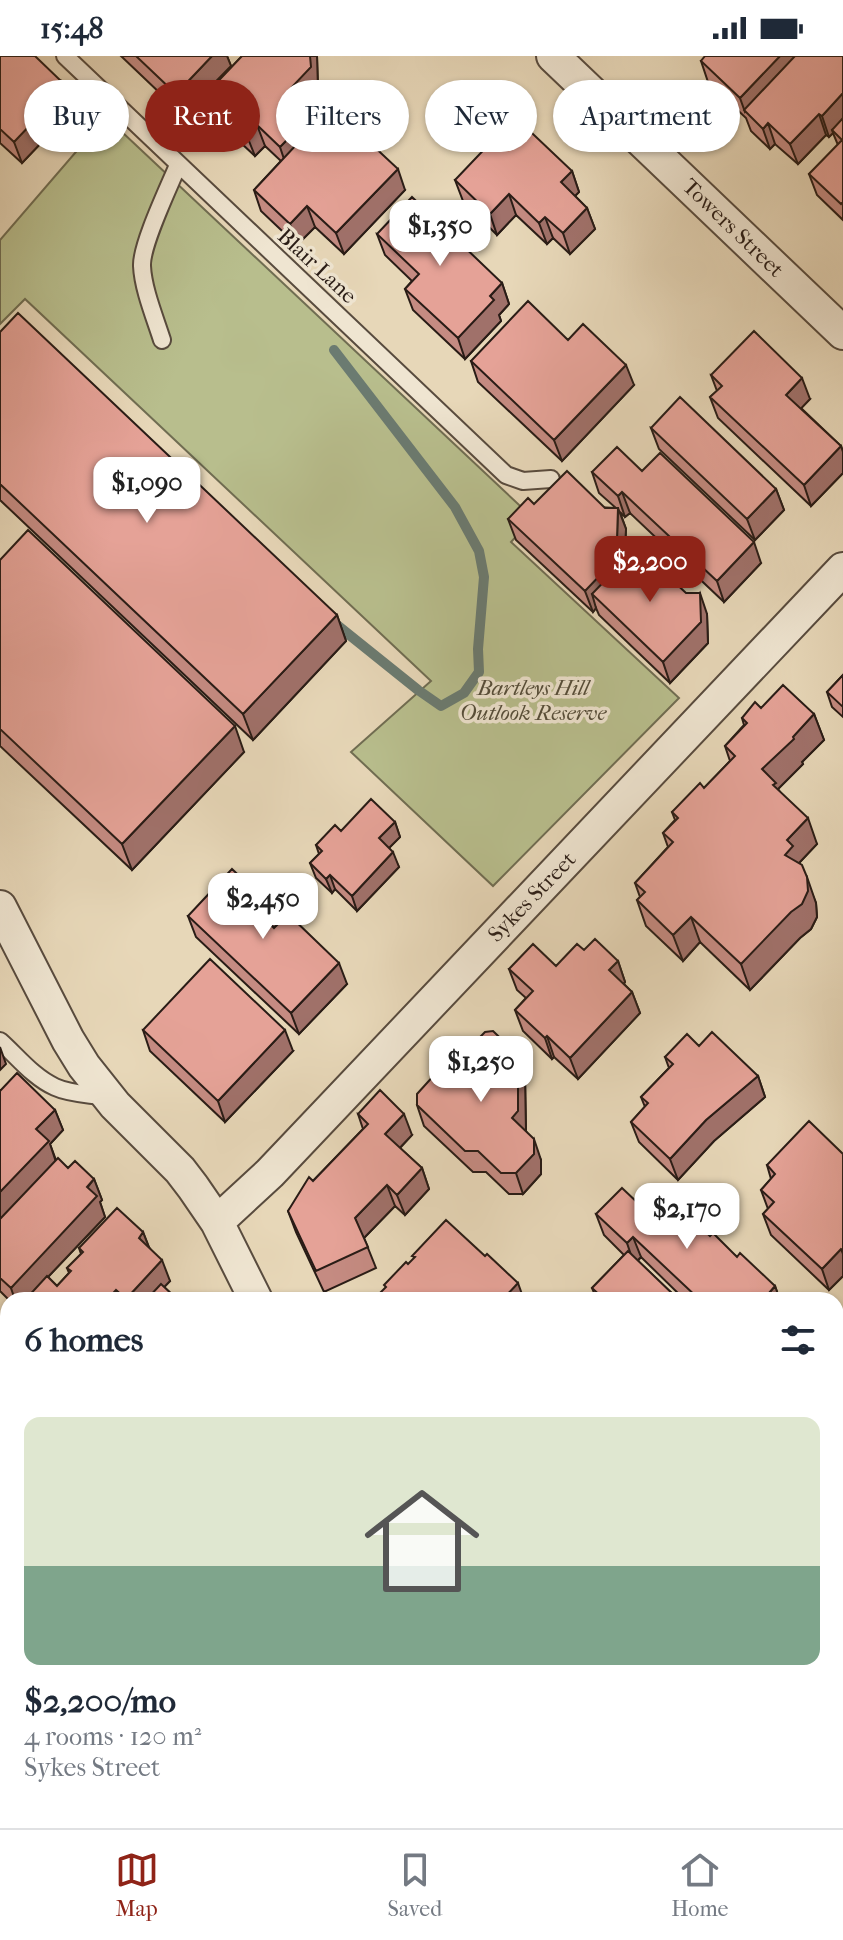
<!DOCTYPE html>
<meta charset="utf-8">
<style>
body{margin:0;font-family:"IM FELL French Canon",serif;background:#f6f6f7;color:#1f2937;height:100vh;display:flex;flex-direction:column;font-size:30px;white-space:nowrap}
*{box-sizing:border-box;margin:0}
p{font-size:26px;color:#747a83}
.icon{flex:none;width:44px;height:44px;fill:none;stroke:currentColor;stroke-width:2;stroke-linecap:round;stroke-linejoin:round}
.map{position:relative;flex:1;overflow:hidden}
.panel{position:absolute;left:0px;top:1236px;width:844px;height:536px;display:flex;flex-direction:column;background:#fff;border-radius:24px 24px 0 0;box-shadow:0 2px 6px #0004}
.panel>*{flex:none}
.guide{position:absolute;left:24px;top:24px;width:796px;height:72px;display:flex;gap:16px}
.price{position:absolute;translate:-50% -68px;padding:0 18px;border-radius:16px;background:#fff;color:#222;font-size:26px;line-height:52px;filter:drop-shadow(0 2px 4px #0008)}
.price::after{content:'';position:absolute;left:50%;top:48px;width:24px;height:18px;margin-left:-12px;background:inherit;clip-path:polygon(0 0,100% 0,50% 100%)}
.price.on{background:#8f2418;color:#fff}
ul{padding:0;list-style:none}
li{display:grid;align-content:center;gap:16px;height:424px;padding:0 24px}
li span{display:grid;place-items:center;height:248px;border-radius:16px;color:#555}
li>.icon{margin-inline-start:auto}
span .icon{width:144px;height:144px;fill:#fffc;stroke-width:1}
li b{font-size:34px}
h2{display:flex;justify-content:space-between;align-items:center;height:96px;padding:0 24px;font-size:34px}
.chip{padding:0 28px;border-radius:36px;background:#fff;box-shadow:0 2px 6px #0004;font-size:28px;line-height:72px}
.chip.on{background:#8f2418;color:#fff}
.status{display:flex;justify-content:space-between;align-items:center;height:56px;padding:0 40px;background:#fff;direction:ltr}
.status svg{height:22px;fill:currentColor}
.tabs{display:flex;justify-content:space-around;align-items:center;height:112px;border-top:2px solid #e0e1e3;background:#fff;font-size:22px;color:#747a83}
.tabs a{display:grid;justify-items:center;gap:4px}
.tabs .on{color:#8f2418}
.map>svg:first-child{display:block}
.green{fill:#b8be8d;stroke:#706d52;stroke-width:2}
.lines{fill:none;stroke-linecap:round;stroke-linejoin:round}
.stream{stroke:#6b7b71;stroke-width:10}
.lane-casing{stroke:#584b3e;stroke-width:20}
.street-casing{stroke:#584b3e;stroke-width:36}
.lane{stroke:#efe5d1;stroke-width:16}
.street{stroke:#efe5d1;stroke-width:32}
.wall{fill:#c58b82;stroke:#291c16;stroke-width:2}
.shaded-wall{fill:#a0716a;stroke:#291c16;stroke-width:2}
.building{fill:#e5a297;stroke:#291c16;stroke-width:2}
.labels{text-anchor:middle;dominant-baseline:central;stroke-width:7;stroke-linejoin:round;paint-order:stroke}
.street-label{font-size:22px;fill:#291c16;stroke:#efe5d1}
.park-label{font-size:22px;font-style:italic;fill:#544d3a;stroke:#efe5d1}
</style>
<div class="status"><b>15:48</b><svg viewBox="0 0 49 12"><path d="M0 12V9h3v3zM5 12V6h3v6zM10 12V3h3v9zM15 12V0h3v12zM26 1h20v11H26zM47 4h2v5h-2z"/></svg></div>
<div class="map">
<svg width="843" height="1772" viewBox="0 0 843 1772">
<rect width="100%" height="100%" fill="#e7d7b8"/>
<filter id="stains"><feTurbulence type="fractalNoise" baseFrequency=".0025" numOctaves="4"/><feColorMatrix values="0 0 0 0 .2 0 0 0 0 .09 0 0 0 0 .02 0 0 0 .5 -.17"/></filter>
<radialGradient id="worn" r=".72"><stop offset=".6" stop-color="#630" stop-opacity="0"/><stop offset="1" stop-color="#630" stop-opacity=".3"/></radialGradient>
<path class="green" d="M106,61L533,462L511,486L679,642L493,830L351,696L431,625L25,243L0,268V184Z"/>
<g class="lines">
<path class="stream" d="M332,565L418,634L441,650L464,637L479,616L478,593L484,521L479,495L455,451L334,294"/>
<defs>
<path id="lane" d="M65,0L506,419L523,425L551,423
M162,284C155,262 143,233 142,210C141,189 169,131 178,109
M0,985C17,1000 33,1021 55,1031C70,1038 89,1038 106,1041"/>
<path id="street" d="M553,0L843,277
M0,851L68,984L84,1010L115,1049L180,1114L193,1131L217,1166L256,1244
M217,1166L270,1117L843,513
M836,1373L843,1366
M519,1764L523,1772"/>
</defs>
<use href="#lane" class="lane-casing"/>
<use href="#street" class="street-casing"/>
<use href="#lane" class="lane"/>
<use href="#street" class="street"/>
</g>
<path class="wall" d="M0,0L61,25L69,46L59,57L62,65L22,107L0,87Z
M121,0H227L231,10L183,59Z
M242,0H317L318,32L306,45L322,73L339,88L405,134L344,198L315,171L297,189L261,155L254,134L281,105L265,90L255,100L212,60L205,39Z
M843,0V164L817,139L809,118L838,89L833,77L829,81L826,79L798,108L775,88L770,93L751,75L746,62L708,26L701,5Z
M572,115L579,136L575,140L587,152L595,173L570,198L553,182L547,188L516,159L497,179L463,145L455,124Z
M377,178L502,227L509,248L499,259L501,265L465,303L413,254L405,233L412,225L385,199Z
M0,276L337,559L346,585L253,684L0,444Z
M568,284L634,329L562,405L478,326L471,305Z
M711,319L810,343L801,352L841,390L843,396V417L811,450L718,362L710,341L717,335Z
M651,372L776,433L784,454L755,484L659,393Z
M642,415L761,507L724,546L630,457L625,461L620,456L626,473L625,491L629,499L707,558L708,587L670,627L599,559L596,552L593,556L516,484L508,463L534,448L616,452L599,437L592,416Z
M0,504L244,696L132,814L0,690Z
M843,619V661L832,651L827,636Z
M761,652L814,658L824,684L802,706L803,708L778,733L817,788L799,807L816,847L817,861L811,873L800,882L750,934L700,886L683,905L646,870L637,844L640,841L635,827L668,791L663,777L675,764L672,756L704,732L730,705L725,690L744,669L742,662Z
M395,766L400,781L389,792L399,811L357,855L335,833L332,837L316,822L310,807L319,798L316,789L341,775Z
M188,860L280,866L347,928L299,978L196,881Z
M584,894L618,905L625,926L624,928L632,936L640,957L578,1023L554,1001L552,1003L523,975L515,954L526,942L517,934L509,913L556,910Z
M143,974L293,995L225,1066L150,995Z
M699,990L758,1020L765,1041L714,1085L678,1124L639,1086L631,1066L645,1051L641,1041L669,1012L665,1001Z
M525,1020L526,1075L541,1104V1118L523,1138H509L486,1116H473L424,1070L417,1049Z
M0,1034L55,1054L63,1074L50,1088L56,1104L68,1112L94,1123L102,1144L100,1146L105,1161L48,1221L57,1230L69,1217L67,1212L81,1198L79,1192L143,1176L149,1191L170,1225L164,1231L178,1244H9L0,1235Z
M358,1058L412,1079L400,1092L422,1112L429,1133L405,1159L395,1150L364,1182L376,1212L324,1236L296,1176L288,1155L313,1125L363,1073Z
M843,1098V1220L829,1234L771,1179L763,1158L768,1153L761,1134L771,1123L767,1109Z
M596,1158L658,1166L710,1180L775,1230L780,1244H685L641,1201L638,1205L679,1244H597L592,1232L624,1199L604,1179Z
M843,1444V1519L836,1512V1450Z
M8,1667V1719L0,1713V1678Z
M35,1764H74L76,1769L74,1772H44Z
M109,1764H162L168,1772H112Z
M293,1764H334L327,1772H302Z
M671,1764H764L772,1772H679Z"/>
<path class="shaded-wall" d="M212,0H227L231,10L183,59L176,38Z
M310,0H317L318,32L299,52L292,31Z
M780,0H807L745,56L740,42Z
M61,25L69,46L59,57L62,65L22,107L14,86L48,39Z
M843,37V66L832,74L833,77L829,81L822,60Z
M316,54L323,75L287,112L280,91Z
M819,58L826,79L798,108L790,88Z
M768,67L775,88L770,93L763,73Z
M257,69L265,90L255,100L247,80Z
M398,113L405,134L344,198L336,177Z
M572,115L579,136L568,147L561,126Z
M509,138L516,159L497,179L490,158Z
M307,150L315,171L297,189L290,168Z
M587,152L595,173L570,198L563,177Z
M545,161L553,182L547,188L539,167Z
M502,227L509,248L499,259L501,265L465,303L458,282L490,240Z
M626,309L634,329L562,405L554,384Z
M802,322L810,343L794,360L786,339Z
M841,390L843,396V417L811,450L804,429Z
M776,433L784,454L755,484L747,463Z
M622,436L630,457L625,461L618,440Z
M618,452L626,473L625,493L626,492L634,512L592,538L596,552L593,556L585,535L617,483Z
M754,486L761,507L724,546L717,525Z
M700,537L707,558L708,587L670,627L663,606Z
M337,559L346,585L253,684L243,658Z
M814,658L824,684L802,706L803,708L778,733L785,752L762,713Z
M235,670L244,696L132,814L122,788Z
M808,762L817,788L799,807L803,816L785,799L787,784Z
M395,766L400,781L384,797L379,782Z
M393,796L399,811L357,855L352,840Z
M330,819L335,833L332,837L326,823Z
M807,821L816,847L817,861L811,873L800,882L750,934L741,908Z
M276,855L284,876L275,885L267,865Z
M691,861L700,886L683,905L673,879Z
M618,905L625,926L617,935L609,914Z
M339,907L347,928L299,978L291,957Z
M632,936L640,957L578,1023L570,1002Z
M285,974L293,995L225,1066L218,1045Z
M547,980L554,1001L552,1003L545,982Z
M0,991L6,1008L0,1014Z
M518,999L525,1020L526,1076L512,1062Z
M758,1020L765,1041L714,1085L678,1124L670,1103L706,1064Z
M55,1054L63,1074L50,1088L56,1106L0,1165V1136L36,1073Z
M404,1058L412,1079L393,1099L385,1078Z
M534,1083L541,1104V1118L523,1138L516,1117Z
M422,1112L429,1133L405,1159L397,1139Z
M94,1123L102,1144L100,1146L105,1161L26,1244H15L11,1232Z
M387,1129L395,1150L363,1183L355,1162Z
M143,1176L151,1197L139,1182Z
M633,1181L641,1201L634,1208L627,1187Z
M841,1193L843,1198V1220L829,1234L822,1213Z
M162,1204L170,1225L152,1244H126V1243Z
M518,1227L524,1244H502Z
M775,1230L780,1244H763Z
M116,1234L120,1244H107Z
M843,1619V1648L839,1652L836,1643V1626Z
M8,1645V1666L0,1674V1654Z
M842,1663L843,1667V1691L836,1698V1669Z
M54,1764H74L76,1769L74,1772H55L53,1766Z
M308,1764H334L327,1772H311Z"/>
<path class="building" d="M0,0H35L61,25L48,39L54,44L14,86L0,73Z
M136,0H212L176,38Z
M242,0H310L311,11L292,31L316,54L280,91L257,69L247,80L205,39Z
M705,0H780L740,42L701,5Z
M795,0H843V37L822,60L819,58L790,88L768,67L763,73L744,54Z
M515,61L572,115L561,126L587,152L563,177L545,161L539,167L509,138L490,158L455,124Z
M843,62V146L841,148L809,118L842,84L832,74Z
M323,72L339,88L354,72L398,113L336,177L307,150L290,168L254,134L311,73L317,79Z
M412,141L502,227L490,240L494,244L458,282L405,233L419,218L377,178Z
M528,245L568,284L583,268L626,309L554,384L471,305Z
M18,257L337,559L243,658L0,428V276Z
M754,275L802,322L786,339L841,390L804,429L710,341L722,330L711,319Z
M680,341L776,433L747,463L651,372Z
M617,391L642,415L660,397L754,486L717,525L622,436L618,440L592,416Z
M567,415L605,452H618L617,483L626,492L585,535L508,463L528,442L534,448Z
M28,474L235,670L122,788L0,673V504Z
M637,491L686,537H700L701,566L663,606L592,538Z
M843,619V651L827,636Z
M783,629L814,658L793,681L794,683L762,713L776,727L773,729L808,762L787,784L793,790L785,799L802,809L807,821L808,835L802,848L791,856L741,908L691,861L673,879L637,844L645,836L635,827L673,786L663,777L678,762L672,756L700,727L704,732L735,700L725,690L747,667L742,662L755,646L761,652Z
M371,743L395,766L379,782L393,796L352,840L330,819L326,823L310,807L322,795L316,789L335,769L341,775Z
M232,813L276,855L267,865L274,872L288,858L339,907L291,957L188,860Z
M595,883L618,905L609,914L632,936L570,1002L547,980L545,982L515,954L533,935L509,913L533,888L556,910L577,888L584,894Z
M210,903L285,974L218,1045L143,974Z
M493,975L518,999V1055L512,1062L534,1083V1098L516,1117H501L478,1095H465L417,1049V1038L436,1017H445L485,976Z
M712,976L758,1020L706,1064L670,1103L631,1066L648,1047L641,1041L673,1008L665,1001L687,978L699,990Z
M17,1017L55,1054L36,1073L49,1085L0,1136V1035Z
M380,1034L404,1058L385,1078L422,1112L397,1139L387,1129L355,1162L368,1191L316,1215L288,1155L309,1121L313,1125L368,1068L358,1058Z
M809,1065L843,1098V1194L841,1193L822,1213L763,1158L774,1146L761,1134L775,1118L767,1109Z
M58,1102L68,1112L75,1105L94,1123L87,1131L97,1140L11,1232L0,1222V1163Z
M622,1132L658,1166L676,1147L710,1180L713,1177L737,1201L740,1197L775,1230L763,1244H700L633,1181L627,1187L596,1158Z
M117,1152L143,1176L139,1182L162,1204L126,1243L116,1234L107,1244H25L47,1220L57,1230L71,1215L67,1212L83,1196L79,1192Z
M446,1164L485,1200L487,1198L518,1227L502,1244H373L386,1231L384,1229L406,1206L408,1208L415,1201L412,1200Z
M628,1195L679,1244H605L592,1232Z
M161,1228L178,1244H146Z
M842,1443L843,1444V1505L836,1499V1450Z
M836,1529L843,1536V1619L836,1626Z
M0,1592L3,1595L8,1596V1645L0,1654Z
M836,1658L842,1663L836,1669Z
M8,1667V1704L0,1698V1678Z
M112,1764H162L168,1772H119Z
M380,1764H433L441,1772H373Z
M585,1764H663L667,1767L662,1772H592L584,1765Z
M686,1764H764L772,1771L770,1772H694Z"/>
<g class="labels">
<g class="street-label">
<text transform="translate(733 172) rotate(44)">Towers Street</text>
<text transform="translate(317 210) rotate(43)">Blair Lane</text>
<text transform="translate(532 841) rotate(-46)">Sykes Street</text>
</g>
<g class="park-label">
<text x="533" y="632">Bartleys Hill<tspan x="533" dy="25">Outlook Reserve</tspan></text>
</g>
</g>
<rect width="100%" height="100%" filter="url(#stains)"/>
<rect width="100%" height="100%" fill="url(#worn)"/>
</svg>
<b class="price" style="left:440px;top:212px">$1,350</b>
<b class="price" style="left:147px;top:469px">$1,090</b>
<b class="price on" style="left:650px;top:548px">$2,200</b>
<b class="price" style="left:263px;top:885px">$2,450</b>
<b class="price" style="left:481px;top:1048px">$1,250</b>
<b class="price" style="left:687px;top:1195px">$2,170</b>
<div class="guide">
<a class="chip">Buy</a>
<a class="chip on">Rent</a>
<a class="chip">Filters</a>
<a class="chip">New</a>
<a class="chip">Apartment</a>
</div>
<section class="panel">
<h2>6 homes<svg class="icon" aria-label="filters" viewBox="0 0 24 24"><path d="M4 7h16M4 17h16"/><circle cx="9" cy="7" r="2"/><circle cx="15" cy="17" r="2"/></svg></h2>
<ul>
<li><span style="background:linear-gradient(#dfe7d0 60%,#7fa58c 0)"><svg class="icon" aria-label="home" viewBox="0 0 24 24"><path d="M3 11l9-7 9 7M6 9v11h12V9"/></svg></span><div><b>$2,200/mo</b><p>4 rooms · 120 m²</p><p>Sykes Street</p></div></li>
</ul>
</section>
</div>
<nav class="tabs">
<a class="on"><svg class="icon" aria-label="map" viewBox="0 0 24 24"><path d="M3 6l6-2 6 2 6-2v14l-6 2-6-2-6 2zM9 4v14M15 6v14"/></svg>Map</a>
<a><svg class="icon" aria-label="saved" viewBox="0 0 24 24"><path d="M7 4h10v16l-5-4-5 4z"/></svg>Saved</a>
<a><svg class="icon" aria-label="home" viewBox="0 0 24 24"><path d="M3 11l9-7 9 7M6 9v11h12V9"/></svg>Home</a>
</nav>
